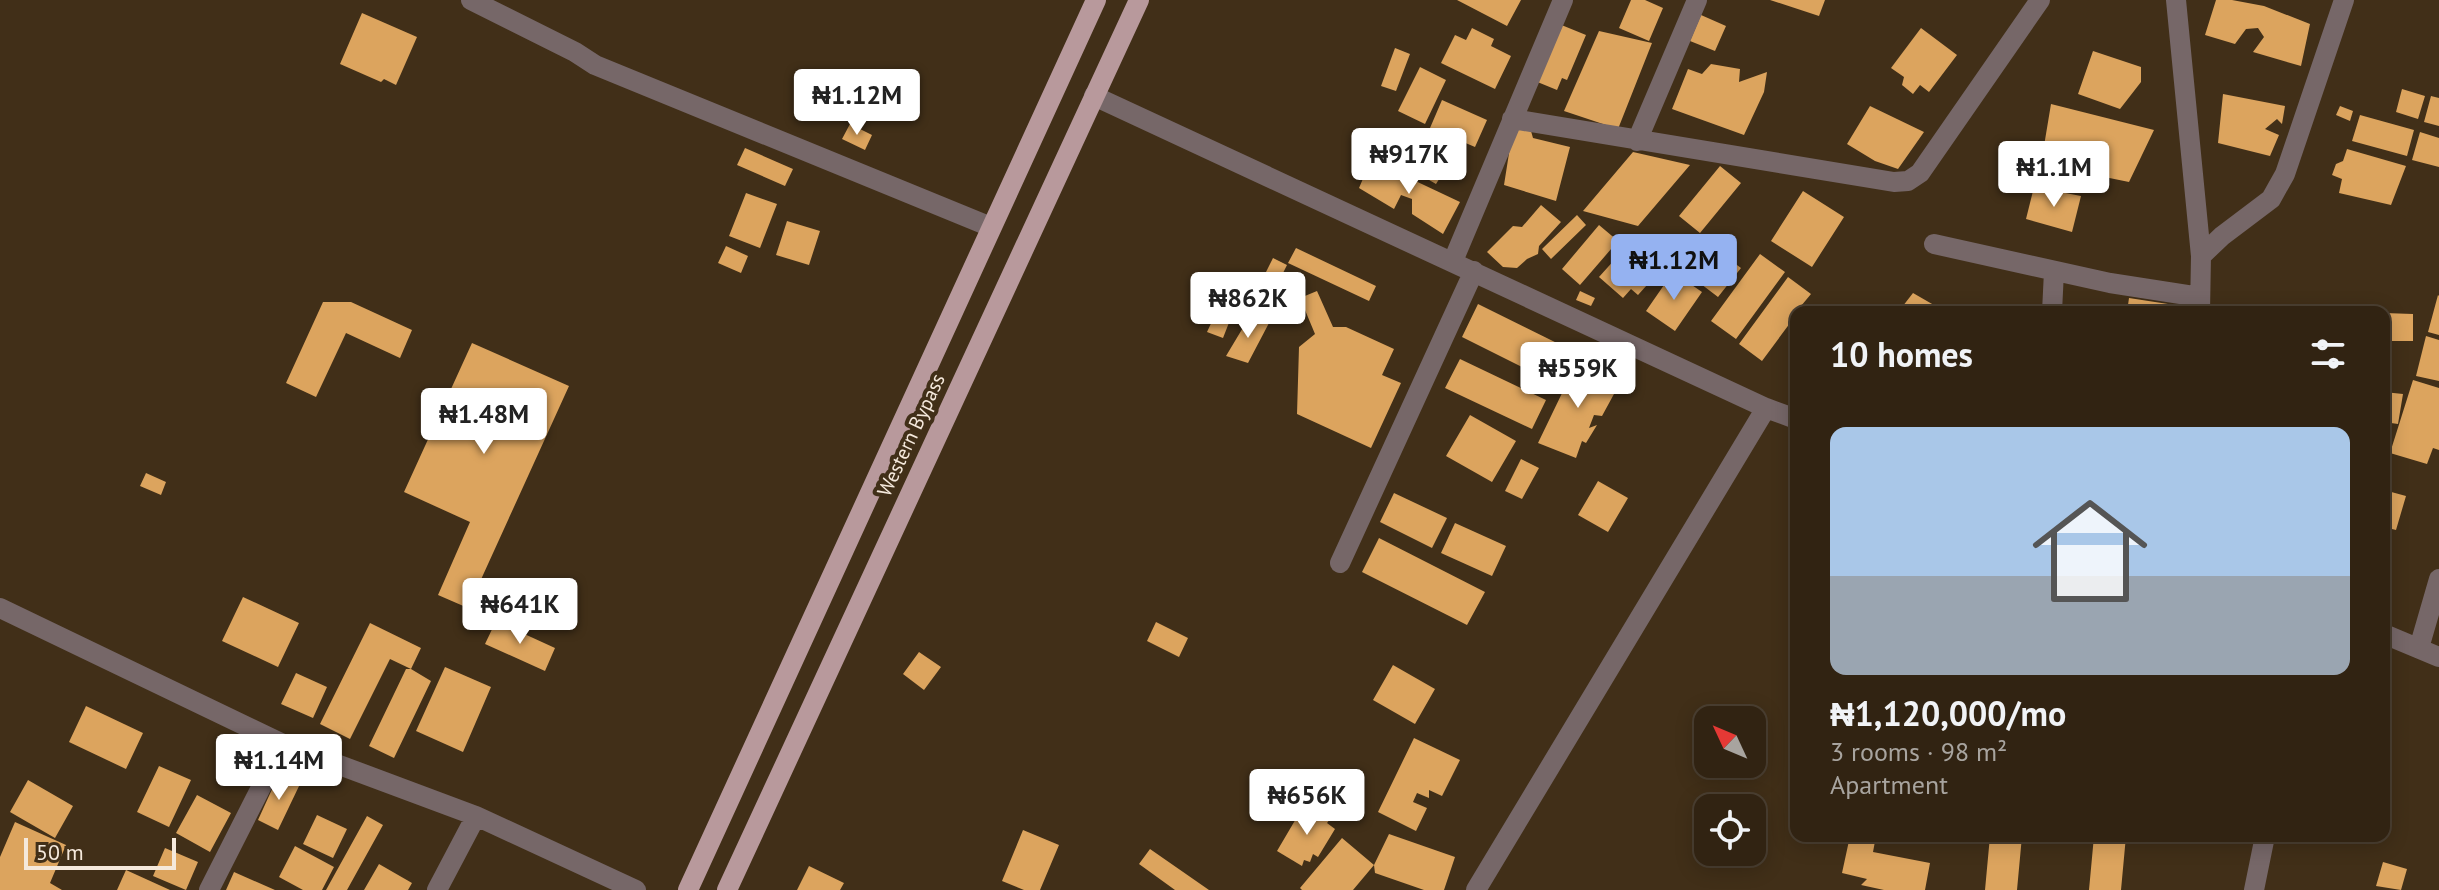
<!DOCTYPE html>
<meta charset="utf-8">
<style>
body{margin:0;font-family:"PT Sans",sans-serif;background:#3d2f20;color:#f1f3f6;height:100vh;display:flex;flex-direction:column;font-size:30px;white-space:nowrap}
*{box-sizing:border-box;margin:0}
p{font-size:26px;color:#a8a49f}
.icon{flex:none;width:44px;height:44px;fill:none;stroke:currentColor;stroke-width:2;stroke-linecap:round;stroke-linejoin:round}
.map{position:relative;flex:1;overflow:hidden}
.panel{position:absolute;left:1790px;top:306px;width:600px;height:536px;display:flex;flex-direction:column;background:#312312;border-radius:16px;box-shadow:0 4px 20px #0003,0 0 0 2px #4c4032}
.panel>*{flex:none}
.needle{width:52px;rotate:314deg}
.buttons{position:absolute;left:1694px;top:706px;display:grid;gap:16px}
.buttons a{display:grid;place-items:center;width:72px;height:72px;border-radius:16px;background:#312312;box-shadow:0 4px 20px #0003,0 0 0 2px #4c4032;font-size:40px}
.scale{position:absolute;left:24px;bottom:20px;width:152px;box-sizing:border-box;padding-left:8px;border:4px solid #f5e9dc;border-top:0;font-size:22px;line-height:28px;white-space:nowrap;color:#f5e9dc;-webkit-text-stroke:6px #412f18;paint-order:stroke}
.price{position:absolute;translate:-50% -68px;padding:0 18px;border-radius:8px;background:#fff;color:#222;font-size:26px;line-height:52px;filter:drop-shadow(0 2px 4px #0008)}
.price::after{content:'';position:absolute;left:50%;top:48px;width:24px;height:18px;margin-left:-12px;background:inherit;clip-path:polygon(0 0,100% 0,50% 100%)}
.price.selected{background:#95b2f1;color:#111}
ul{padding:0;list-style:none}
li{display:grid;align-content:center;gap:16px;height:424px;padding:0 40px}
li+li{border-top:2px solid #4c4032}
li span{display:grid;place-items:center;height:248px;border-radius:16px;color:#555}
li>.icon{margin-inline-start:auto}
span .icon{width:144px;height:144px;fill:#fffc;stroke-width:1}
li b{font-size:34px}
h2{display:flex;justify-content:space-between;align-items:center;height:96px;padding:0 40px;font-size:34px}
.map>svg:first-child{display:block}
.building{fill:#dca45e}
.lines{fill:none;stroke-linecap:round;stroke-linejoin:round}
.minor{stroke:#766768;stroke-width:20}
.primary{stroke:#b8999c;stroke-width:20}
.labels{text-anchor:middle;dominant-baseline:central;stroke-width:8;stroke-linejoin:round;paint-order:stroke}
.street-label{font-size:20px;fill:#f5e9dc;stroke:#412f18}
</style>
<div class="map">
<svg width="2439" height="890" viewBox="0 0 2439 890">
<rect width="100%" height="100%" fill="#412f18"/>
<path class="building" d="M1457,0H1521L1507,26Z
M1631,0H1645L1663,8L1649,41L1619,28Z
M1770,0H1825L1819,16Z
M2216,0H2232L2264,6L2310,24L2301,66L2253,52L2264,37L2258,28L2246,29L2235,44L2205,35Z
M362,13L417,37L396,85L384,79L381,82L340,64Z
M1701,15L1726,26L1715,51L1690,41Z
M1559,24L1586,35L1567,80L1562,78L1557,90L1535,81Z
M1472,28L1494,39L1491,46L1511,56L1495,89L1441,63L1455,35L1466,40Z
M1921,28L1957,55L1929,92L1920,85L1913,94L1902,85L1904,77L1891,68Z
M1599,31L1652,43L1618,129L1564,111Z
M1395,48L1410,54L1396,91L1381,86Z
M2093,51L2141,67V82L2120,109L2078,94Z
M1711,64L1740,69L1739,82L1767,72L1764,92L1744,135L1672,109L1688,69L1702,74Z
M1420,67L1446,80L1425,124L1398,111Z
M2402,89L2425,96L2418,119L2396,112Z
M2223,94L2285,106L2282,124L2277,119L2265,129L2279,135L2270,156L2218,143Z
M2431,96L2439,98V126L2424,122Z
M1442,100L1487,120L1475,147L1430,128Z
M2051,104L2154,130L2129,182L2041,164Z
M1870,106L1924,132L1898,169L1875,161L1847,144Z
M2340,106L2353,111L2350,121L2336,115Z
M2360,115L2414,130L2407,156L2352,141Z
M850,124L872,135L865,150L842,139Z
M1513,128L1531,131L1533,138L1570,147L1556,201L1504,185Z
M1419,132L1450,150L1441,165L1446,168L1436,184L1400,163Z
M2420,132L2439,138V167L2412,160Z
M745,148L793,169L785,186L737,165Z
M2347,149L2406,166L2391,205L2339,193L2342,179L2332,175L2336,164L2343,161Z
M1633,152L1690,165L1638,226L1583,211Z
M1371,160L1460,202L1443,234L1412,214V199L1401,195L1394,209L1359,188Z
M1720,166L1741,183L1700,233L1679,216Z
M2034,187L2081,196L2072,232L2026,219Z
M1803,191L1844,217L1812,267L1771,241Z
M746,193L777,204L760,248L729,236Z
M1541,205L1561,222L1539,246L1538,254L1527,259L1517,268L1503,267L1487,252L1513,226L1522,227Z
M1577,215L1586,225L1551,259L1542,249Z
M787,221L820,231L809,265L776,255Z
M1599,225L1618,241L1580,285L1562,269Z
M1635,237L1665,265L1638,295L1631,289L1623,298L1599,277Z
M1702,239L1741,268L1718,297L1680,268Z
M726,246L748,256L741,273L718,263Z
M1296,248L1376,286L1369,301L1288,263Z
M1760,254L1785,272L1736,339L1711,321Z
M1273,258L1287,265L1278,283L1264,276Z
M1235,272L1248,274L1223,338L1207,332Z
M1673,272L1702,292L1675,331L1646,311Z
M1788,277L1811,294L1796,312V315L1762,361L1739,344Z
M1317,291L1333,327H1346L1394,349L1382,375L1401,383L1371,448L1297,414L1299,347L1315,334L1300,298Z
M1580,291L1595,298L1591,306L1576,300Z
M1913,293L1946,312L1899,311Z
M2438,295L2439,296V335L2428,332Z
M2129,298L2181,306V312H2127Z
M323,302H351L412,330L400,358L346,333L316,397L286,383Z
M1478,304L1571,350L1554,383L1462,337Z
M2072,307L2093,310V312H2071Z
M2384,313L2413,314V341H2384Z
M1250,316L1269,323L1248,363L1226,356Z
M2426,336L2439,340V381L2416,376Z
M472,343L569,386L468,608L438,595L470,522L404,492Z
M1460,359L1546,400L1532,429L1445,388Z
M1578,360L1613,377L1607,390L1614,394L1602,416L1594,415L1589,428L1597,425L1586,443L1582,441L1576,458L1538,443Z
M2413,380L2439,388V450L2433,448L2427,464L2390,453Z
M2384,392L2403,394L2398,424L2384,422Z
M1470,415L1516,441L1492,482L1446,456Z
M1521,459L1539,468L1522,499L1505,491Z
M146,473L166,482L161,495L140,486Z
M1598,481L1628,498L1608,532L1578,515Z
M2384,490L2406,496L2396,530L2384,527Z
M1394,493L1447,518L1432,548L1380,522Z
M1455,523L1506,546L1492,576L1441,553Z
M1379,538L1485,592L1467,625L1362,572Z
M243,597L299,623L278,667L222,641Z
M496,621L555,648L545,671L485,644Z
M1156,622L1188,638L1179,657L1147,641Z
M370,623L421,648L411,669L431,681L394,758L369,746L406,669H411L390,659L350,739L320,724Z
M919,652L941,667L924,690L903,674Z
M1393,665L1435,689L1415,724L1373,700Z
M445,667L491,687L463,752L416,731Z
M296,673L327,687L313,718L281,704Z
M86,706L143,733L126,769L69,742Z
M1414,738L1460,760L1442,796L1429,790V798L1417,793L1413,802L1427,808L1416,831L1378,812Z
M159,766L191,780L169,827L137,812Z
M279,774L300,784L278,830L258,820Z
M28,780L73,806L55,838L10,812Z
M197,795L231,813L210,852L176,833Z
M1311,807L1330,819L1327,823L1335,829L1318,857L1313,854L1310,862L1304,860L1302,866L1277,851L1297,817L1303,821Z
M317,815L347,829L333,858L303,844Z
M367,816L383,825L347,890H326Z
M15,822L66,845L50,883L62,890H0V857Z
M1023,830L1059,845L1040,890H1024L1002,881Z
M1389,834L1455,857L1444,890H1424L1375,873L1374,865L1353,890H1302L1300,888L1342,838L1374,865Z
M1850,836H1876L1873,852L1930,863L1925,890H1884L1861,885L1867,879L1842,873Z
M1990,836H2022L2017,890H1985Z
M2094,836H2126L2121,890H2089Z
M295,846L334,867L322,890H303L279,877Z
M165,848L198,862L186,890L153,876Z
M1150,849L1209,890H1175L1139,864Z
M2383,862L2407,869L2401,890L2376,886Z
M379,864L412,883L408,890H364Z
M809,866L844,883L840,890H797Z
M126,870L170,890H117Z
M234,872L275,890H226Z"/>
<g class="lines">
<path class="minor" d="M471,0L575,52L595,65L991,227
M2176,0L2201,256L2200,312
M1094,96L1766,408L1796,419
M1512,119L1894,182L1908,181L1920,173L2040,0
M1637,141L1697,0
M1934,244L2110,283L2200,297
M2201,256L2222,236L2271,199L2285,174L2344,0
M1453,261L1563,0
M2052,312L2054,271
M1340,563L1474,271
M0,608L283,744L476,816L636,890
M2384,634L2439,657
M2419,648L2439,579
M209,890L283,744
M437,890L476,816
M1476,890L1766,408
M2254,890L2265,836"/>
<path class="primary" d="M688,890L1096,0
M727,890L1139,0"/>
</g>
<g class="labels">
<g class="street-label">
<text transform="translate(911 435) rotate(-65)">Western Bypass</text>
</g>
</g>
</svg>
<div class="buttons">
<a><svg class="needle" viewBox="-14 -14 28 28"><path d="M0-13l5 13h-10z" fill="#e53935"/><path d="M0 13l5-13h-10z" fill="#a8a49f"/></svg></a>
<a><svg class="icon" aria-label="locate" viewBox="0 0 24 24"><circle cx="12" cy="12" r="6"/><path d="M12 2v4M12 18v4M2 12h4M18 12h4"/></svg></a>
</div>
<div class="scale">50 m</div>
<b class="price" style="left:857px;top:137px">₦1.12M</b>
<b class="price" style="left:1409px;top:196px">₦917K</b>
<b class="price" style="left:2054px;top:209px">₦1.1M</b>
<b class="price selected" style="left:1674px;top:302px">₦1.12M</b>
<b class="price" style="left:1248px;top:340px">₦862K</b>
<b class="price" style="left:1578px;top:410px">₦559K</b>
<b class="price" style="left:484px;top:456px">₦1.48M</b>
<b class="price" style="left:520px;top:646px">₦641K</b>
<b class="price" style="left:279px;top:802px">₦1.14M</b>
<b class="price" style="left:1307px;top:837px">₦656K</b>
<section class="panel">
<h2>10 homes<svg class="icon" aria-label="filters" viewBox="0 0 24 24"><path d="M4 7h16M4 17h16"/><circle cx="9" cy="7" r="2"/><circle cx="15" cy="17" r="2"/></svg></h2>
<ul>
<li><span style="background:linear-gradient(#a9c7e8 60%,#9aa5b1 0)"><svg class="icon" aria-label="home" viewBox="0 0 24 24"><path d="M3 11l9-7 9 7M6 9v11h12V9"/></svg></span><div><b>₦1,120,000/mo</b><p>3 rooms · 98 m²</p><p>Apartment</p></div></li>
</ul>
</section>
</div>
